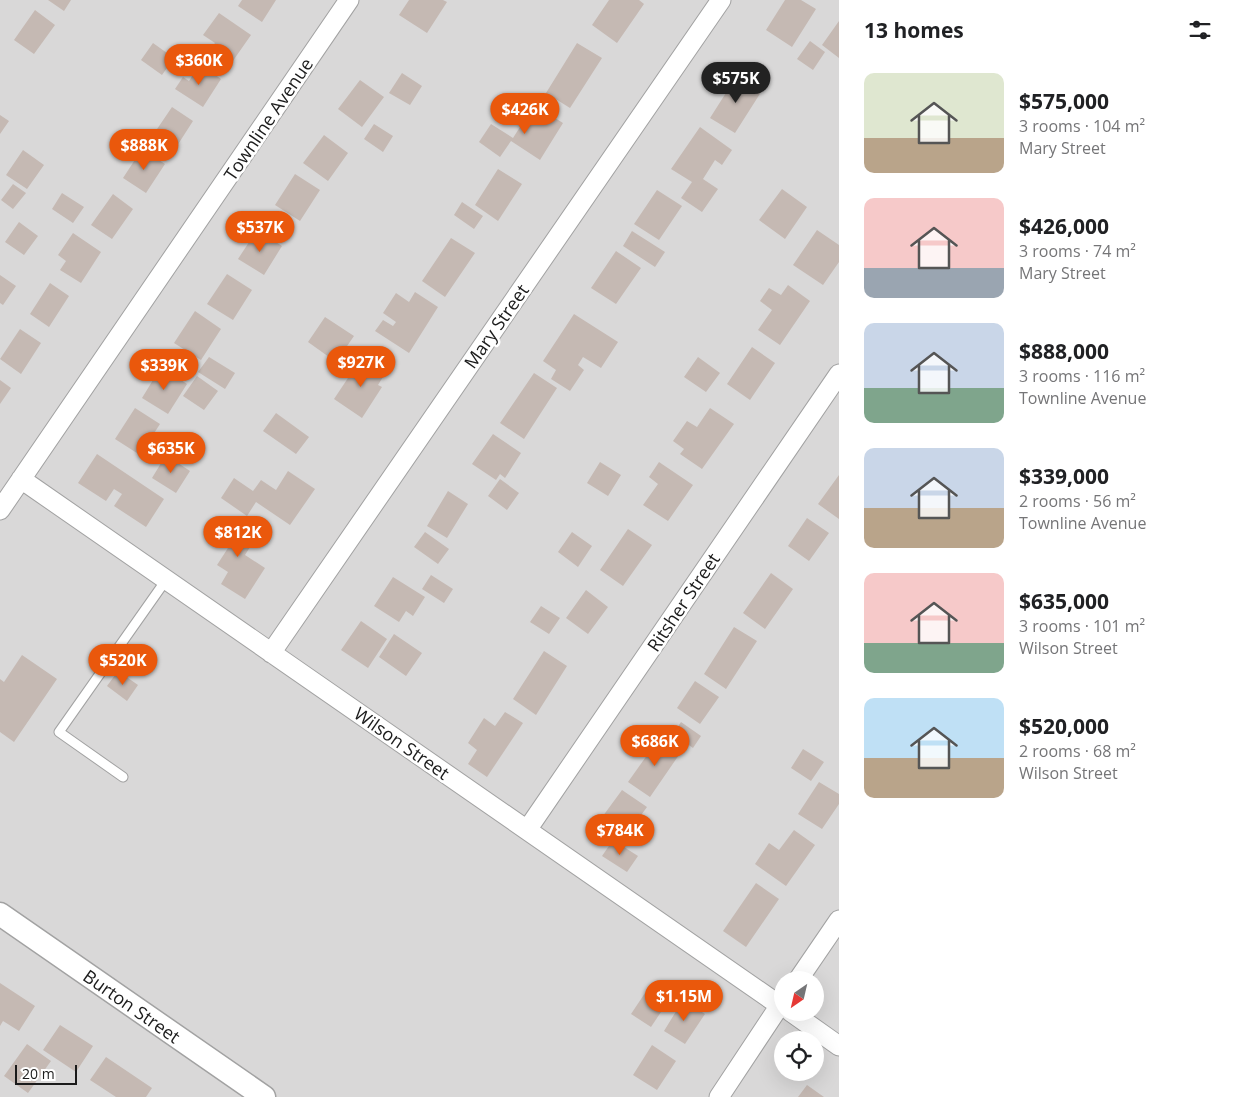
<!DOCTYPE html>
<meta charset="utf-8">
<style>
body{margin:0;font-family:"Open Sans",sans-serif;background:#f6f6f6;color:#202124;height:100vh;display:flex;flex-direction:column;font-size:19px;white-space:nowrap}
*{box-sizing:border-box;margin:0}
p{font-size:16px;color:#757577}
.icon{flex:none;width:28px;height:28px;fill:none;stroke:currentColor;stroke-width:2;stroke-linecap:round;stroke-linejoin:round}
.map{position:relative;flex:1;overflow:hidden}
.drawer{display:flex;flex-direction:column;background:#fff;width:400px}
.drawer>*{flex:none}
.needle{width:32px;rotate:214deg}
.tools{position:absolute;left:774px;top:971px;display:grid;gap:10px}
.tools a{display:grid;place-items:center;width:50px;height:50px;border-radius:50%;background:#fff;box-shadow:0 5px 20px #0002;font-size:25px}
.scale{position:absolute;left:15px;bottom:12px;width:62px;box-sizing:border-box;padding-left:5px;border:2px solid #1b1b1b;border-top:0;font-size:14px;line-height:18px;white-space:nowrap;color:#1b1b1b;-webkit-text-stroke:4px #fff;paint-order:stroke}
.price{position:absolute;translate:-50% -42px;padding:0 11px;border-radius:18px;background:#ea580c;color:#fff;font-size:16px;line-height:32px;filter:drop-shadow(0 1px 2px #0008)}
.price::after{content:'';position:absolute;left:50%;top:30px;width:15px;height:11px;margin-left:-8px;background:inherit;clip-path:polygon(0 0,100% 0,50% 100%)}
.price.current{background:#222;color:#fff}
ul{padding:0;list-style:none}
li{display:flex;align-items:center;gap:15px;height:125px;padding:0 25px}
li span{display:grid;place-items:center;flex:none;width:140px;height:100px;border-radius:10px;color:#555}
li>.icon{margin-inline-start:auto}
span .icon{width:60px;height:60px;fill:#fffc;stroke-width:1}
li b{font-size:21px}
h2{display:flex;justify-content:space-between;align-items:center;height:60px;padding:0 25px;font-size:21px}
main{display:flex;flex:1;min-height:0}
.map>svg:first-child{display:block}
.residential{fill:#d9d8d8;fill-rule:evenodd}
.building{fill:#c5b9b3}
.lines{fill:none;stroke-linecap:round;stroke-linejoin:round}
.service-casing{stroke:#a2a2a2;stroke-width:11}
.minor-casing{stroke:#a2a2a2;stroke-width:21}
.tertiary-casing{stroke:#a2a2a2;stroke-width:25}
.service{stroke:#fff;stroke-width:9}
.minor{stroke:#fff;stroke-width:19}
.tertiary{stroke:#fff;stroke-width:22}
.labels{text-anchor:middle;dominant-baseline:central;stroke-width:5;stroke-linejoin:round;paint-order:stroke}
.street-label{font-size:18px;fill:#1b1b1b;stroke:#fff}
</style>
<main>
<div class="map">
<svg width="839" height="1097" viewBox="0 0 839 1097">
<rect width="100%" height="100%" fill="#ede8df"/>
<path class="residential" d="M0,0H839V1097H0ZM782,980H815V1012H782ZM782,1040H815V1072H782Z"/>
<path class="building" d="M48,0H71L64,11Z
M242,0H276L262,22L238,6Z
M409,0H443L447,2L427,33L399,15Z
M609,0H639L644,4L617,43L592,25Z
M785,0H801L816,9L792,47L766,30Z
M35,10L55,25L34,54L14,40Z
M219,13L251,35L230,65L209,51L215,43L203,35Z
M839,21V58L822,45Z
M810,41L825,52L813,70L797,59Z
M153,43L174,58L162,75L141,60Z
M577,43L602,58L570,108L546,93Z
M200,64L221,79L203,107L175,89L183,77L189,81Z
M402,73L422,86L410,105L389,93Z
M738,74L763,89L735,133L710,118Z
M360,80L384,97L362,127L338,109Z
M534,105L563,123L540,160L511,141L500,157L479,142L491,124L513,138Z
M172,107L193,121L175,149L153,135Z
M0,115L9,121L0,134Z
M374,124L393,136L383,152L364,139Z
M700,127L732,150L722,165L715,160L703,179L718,189L702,212L681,198L692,182L671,169Z
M324,135L348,153L328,181L303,163Z
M142,149L165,164L146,193L123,178Z
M23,150L44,165L27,189L6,175Z
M498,169L522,184L498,221L475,205Z
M295,174L320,190L300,221L275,205Z
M13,184L26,193L13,209L1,200Z
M782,189L807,207L785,239L759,220Z
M657,190L682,206L659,240L634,224Z
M62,193L84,207L73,223L52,209Z
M113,194L133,209L112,239L91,225Z
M462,202L483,216L474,229L454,215Z
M19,222L38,236L24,255L5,242Z
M257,230L282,246L264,275L238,259Z
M817,230L839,245V262L823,285L793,265Z
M632,231L665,252L655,267L623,246Z
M73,233L101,252L81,283L60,270L66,261L58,255Z
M451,238L475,253L445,297L422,281Z
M616,251L641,268L616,304L591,288Z
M227,274L252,290L233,320L207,304Z
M0,275L16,286L3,305L0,303Z
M50,283L69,296L49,327L30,314Z
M788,285L810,301L780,345L758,330L772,310L760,301L769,288L781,295Z
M415,292L438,307L409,353L375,331L383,320L393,326L396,322L383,313L396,293L409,302Z
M195,311L221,329L201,360L174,343Z
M574,314L618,342L601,368L583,357L578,365L584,370L570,391L551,379L556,370L543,361Z
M325,317L354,336L336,362L308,342Z
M20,329L41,343L21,374L0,359Z
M752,347L775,363L750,400L727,384Z
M209,357L235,373L225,389L198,372Z
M362,357L386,372L378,385L382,387L362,418L334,399Z
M698,357L720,373L706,392L684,377Z
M161,367L187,384L168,414L142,398Z
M534,373L557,388L524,439L500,423Z
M197,376L218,391L204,410L183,396Z
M0,380L11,388L0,404Z
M135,408L160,424L140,455L115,439Z
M710,408L734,424L702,469L680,454L684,449L673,441L687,421L697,427Z
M276,413L309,437L296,454L263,431Z
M493,434L521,453L505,478L500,474L496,480L472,464Z
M97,454L164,499L146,527L114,506L122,494L114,489L106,501L78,483Z
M166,455L190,471L176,493L152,478Z
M600,462L621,475L608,496L587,483Z
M659,462L693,485L668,521L643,505L658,484L649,477Z
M288,471L315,489L290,525L256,502L247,516L221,498L234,478L253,491L261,480L276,490Z
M839,475V519L818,504Z
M500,479L519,493L507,510L488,496Z
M448,491L468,504L447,538L427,526Z
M226,516L257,536L245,555L265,568L245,599L221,584L228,572L217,565L228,548L212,538Z
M807,518L829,533L809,561L788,546Z
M628,529L652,545L623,586L600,570Z
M425,532L449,549L438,564L414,547Z
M572,532L592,546L578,567L558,552Z
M771,573L793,589L765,629L743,613Z
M431,575L453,589L444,603L422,589Z
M393,577L425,597L413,616L406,611L399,622L374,606Z
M586,590L608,607L588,634L566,618Z
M541,606L560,618L549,634L530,622Z
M361,621L387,639L368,668L341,650Z
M734,627L757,641L726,689L704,674Z
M394,634L422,653L406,676L379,657Z
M544,651L567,666L536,715L513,699Z
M22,655L57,679L14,742L0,732V679L4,682Z
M118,671L138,685L127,701L107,686Z
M695,681L719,697L700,724L677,708Z
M505,712L523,723L487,777L468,764L477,750L468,743L484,718L495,726Z
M681,722L701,736L693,748L673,734Z
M660,737L681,752L650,797L628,782Z
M803,749L824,762L811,781L791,768Z
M819,782L839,794V804L822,829L798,814Z
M622,790L647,807L625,837L600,820Z
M794,830L815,845L786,886L755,864L769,843L779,850Z
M613,840L638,856L627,872L602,856Z
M756,883L779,899L746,947L723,931Z
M0,983L35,1006L19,1031L3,1021L0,1026Z
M645,993L665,1006L651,1027L631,1014Z
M683,1000L705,1014L685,1044L664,1031Z
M60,1025L93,1046L76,1072L43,1050Z
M27,1044L51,1061L28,1093L4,1076Z
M652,1045L676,1061L657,1090L633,1075Z
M106,1057L152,1088L146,1097H116L90,1080Z
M807,1085L824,1097H798Z"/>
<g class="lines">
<defs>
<path id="service" d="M123,777L59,732L166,580"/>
<path id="minor" d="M21,479L782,1007
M0,510L349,0
M271,653L721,0
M527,830L839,374
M798,980L839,920
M791,1012L839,1046
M719,1097L782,1002"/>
<path id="tertiary" d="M0,914L264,1097"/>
</defs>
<use href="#service" class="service-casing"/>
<use href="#minor" class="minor-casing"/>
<use href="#tertiary" class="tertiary-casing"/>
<use href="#service" class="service"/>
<use href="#minor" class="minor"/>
<use href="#tertiary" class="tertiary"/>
</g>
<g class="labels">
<g class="street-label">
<text transform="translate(268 119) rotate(-56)">Townline Avenue</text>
<text transform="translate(496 326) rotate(-55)">Mary Street</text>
<text transform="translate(683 602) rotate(-56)">Ritsher Street</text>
<text transform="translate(402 743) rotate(35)">Wilson Street</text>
<text transform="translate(132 1006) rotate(35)">Burton Street</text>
</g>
</g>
</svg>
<div class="tools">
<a><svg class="needle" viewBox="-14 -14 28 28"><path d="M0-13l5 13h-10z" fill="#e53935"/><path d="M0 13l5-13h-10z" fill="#757577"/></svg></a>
<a><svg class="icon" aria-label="locate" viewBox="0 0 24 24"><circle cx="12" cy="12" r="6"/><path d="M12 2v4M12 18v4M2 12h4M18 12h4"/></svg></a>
</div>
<div class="scale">20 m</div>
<b class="price" style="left:199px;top:86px">$360K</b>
<b class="price current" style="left:736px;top:104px">$575K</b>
<b class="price" style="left:525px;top:135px">$426K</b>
<b class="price" style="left:144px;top:171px">$888K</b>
<b class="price" style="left:260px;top:253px">$537K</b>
<b class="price" style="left:361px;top:388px">$927K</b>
<b class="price" style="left:164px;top:391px">$339K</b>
<b class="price" style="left:171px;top:474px">$635K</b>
<b class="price" style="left:238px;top:558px">$812K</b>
<b class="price" style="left:123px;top:686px">$520K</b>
<b class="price" style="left:655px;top:767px">$686K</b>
<b class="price" style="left:620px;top:856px">$784K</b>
<b class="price" style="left:684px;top:1022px">$1.15M</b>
</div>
<section class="drawer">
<h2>13 homes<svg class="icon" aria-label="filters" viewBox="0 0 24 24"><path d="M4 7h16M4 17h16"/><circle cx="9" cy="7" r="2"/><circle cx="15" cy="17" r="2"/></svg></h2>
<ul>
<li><span style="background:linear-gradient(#dfe7d0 65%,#b9a48a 0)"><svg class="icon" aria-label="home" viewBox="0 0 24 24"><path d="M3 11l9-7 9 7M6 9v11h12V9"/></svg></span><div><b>$575,000</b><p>3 rooms · 104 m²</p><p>Mary Street</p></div></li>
<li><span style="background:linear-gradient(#f6c9c9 70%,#9aa5b1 0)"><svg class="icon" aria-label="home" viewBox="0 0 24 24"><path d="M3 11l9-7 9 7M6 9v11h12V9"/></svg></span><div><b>$426,000</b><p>3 rooms · 74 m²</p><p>Mary Street</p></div></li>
<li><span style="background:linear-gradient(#c9d6e8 65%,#7fa58c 0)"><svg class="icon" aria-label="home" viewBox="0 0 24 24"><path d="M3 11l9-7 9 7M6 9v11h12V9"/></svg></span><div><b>$888,000</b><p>3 rooms · 116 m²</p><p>Townline Avenue</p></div></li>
<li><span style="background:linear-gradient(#c9d6e8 60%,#b9a48a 0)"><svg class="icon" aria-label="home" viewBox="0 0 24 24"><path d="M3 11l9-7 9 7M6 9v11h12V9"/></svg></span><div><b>$339,000</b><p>2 rooms · 56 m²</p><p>Townline Avenue</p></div></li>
<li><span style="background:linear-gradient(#f6c9c9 70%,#7fa58c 0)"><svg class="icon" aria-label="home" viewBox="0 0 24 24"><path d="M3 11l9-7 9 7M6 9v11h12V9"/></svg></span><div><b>$635,000</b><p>3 rooms · 101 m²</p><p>Wilson Street</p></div></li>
<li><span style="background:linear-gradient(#bfe0f5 60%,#b9a48a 0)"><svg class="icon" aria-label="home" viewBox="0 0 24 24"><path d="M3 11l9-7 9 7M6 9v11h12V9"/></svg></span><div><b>$520,000</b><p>2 rooms · 68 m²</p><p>Wilson Street</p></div></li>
</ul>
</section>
</main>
